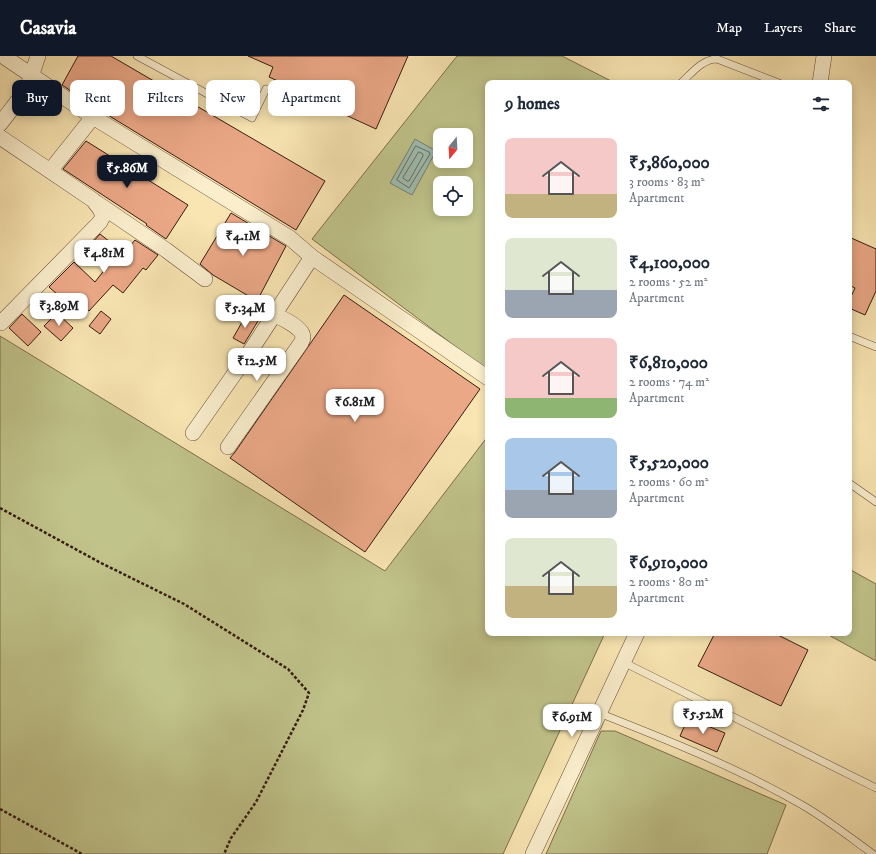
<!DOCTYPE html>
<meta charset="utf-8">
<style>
body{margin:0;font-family:"IM FELL DW Pica",serif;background:#f6f6f7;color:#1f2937;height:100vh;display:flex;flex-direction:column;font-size:15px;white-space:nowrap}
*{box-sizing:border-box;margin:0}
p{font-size:13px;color:#747a83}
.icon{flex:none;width:22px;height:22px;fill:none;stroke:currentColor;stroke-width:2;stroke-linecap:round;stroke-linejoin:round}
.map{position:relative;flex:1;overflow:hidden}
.panel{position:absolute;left:485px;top:24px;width:367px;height:556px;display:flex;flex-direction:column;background:#fff;border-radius:8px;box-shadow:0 2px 10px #0003}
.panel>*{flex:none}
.top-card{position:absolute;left:12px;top:24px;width:380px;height:36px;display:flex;gap:8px}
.needle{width:26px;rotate:198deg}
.tools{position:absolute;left:433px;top:72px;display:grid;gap:8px}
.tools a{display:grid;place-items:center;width:40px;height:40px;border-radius:8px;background:#fff;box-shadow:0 2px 10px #0003;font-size:20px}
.price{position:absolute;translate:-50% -34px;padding:0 9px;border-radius:8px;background:#fff;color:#222;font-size:13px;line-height:26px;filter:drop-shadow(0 1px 2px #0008)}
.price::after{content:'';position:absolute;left:50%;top:24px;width:12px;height:9px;margin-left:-6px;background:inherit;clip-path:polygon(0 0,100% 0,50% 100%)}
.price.current{background:#111827;color:#fff}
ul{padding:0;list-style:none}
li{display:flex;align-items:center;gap:12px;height:100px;padding:0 20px}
li span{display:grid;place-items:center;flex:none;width:112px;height:80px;border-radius:8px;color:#555}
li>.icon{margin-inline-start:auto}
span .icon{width:48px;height:48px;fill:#fffc;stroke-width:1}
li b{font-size:17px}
h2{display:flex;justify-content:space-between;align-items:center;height:48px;padding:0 20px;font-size:17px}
.tag{padding:0 14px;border-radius:8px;background:#fff;box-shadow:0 2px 10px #0003;font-size:14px;line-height:36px}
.tag.current{background:#111827;color:#fff}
header{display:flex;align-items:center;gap:24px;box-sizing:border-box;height:56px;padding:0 20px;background:#111827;color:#fff}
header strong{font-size:19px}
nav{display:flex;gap:22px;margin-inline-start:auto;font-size:14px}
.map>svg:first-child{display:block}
.green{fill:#c0c38a;stroke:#7c6f4e;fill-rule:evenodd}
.water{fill:#9ebeb1;stroke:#757d71}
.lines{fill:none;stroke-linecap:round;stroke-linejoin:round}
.shore{stroke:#6a6c61;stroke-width:1}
.building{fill:#eba887;stroke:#371b11}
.service-casing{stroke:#674e39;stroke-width:8}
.minor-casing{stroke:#674e39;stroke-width:16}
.path{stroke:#371b11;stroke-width:2.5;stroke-dasharray:3 2;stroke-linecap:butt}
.service{stroke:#faeecd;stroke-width:7}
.minor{stroke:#faeecd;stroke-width:15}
</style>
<header>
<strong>Casavia</strong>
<nav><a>Map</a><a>Layers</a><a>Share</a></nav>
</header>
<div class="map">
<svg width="876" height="798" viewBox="0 0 876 798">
<rect width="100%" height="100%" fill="#f8e5b2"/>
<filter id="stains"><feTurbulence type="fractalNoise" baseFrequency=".005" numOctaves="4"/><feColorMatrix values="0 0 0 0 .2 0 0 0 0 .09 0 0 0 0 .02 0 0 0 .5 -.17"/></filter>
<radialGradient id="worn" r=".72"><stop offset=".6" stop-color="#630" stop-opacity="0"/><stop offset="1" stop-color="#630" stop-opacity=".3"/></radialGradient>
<path class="green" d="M457,0H562L615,27H488V315L312,183ZM440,79H466V105H440ZM440,127H466V153H440Z
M0,280L385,515L488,380V577H605L503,798H0Z
M849,513L876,528V605L825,577H849Z
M601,675H615L786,749L767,798H546Z"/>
<path class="water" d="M415,83L436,95L412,139L390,127Z"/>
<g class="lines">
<path class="shore" d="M416,90L429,96L430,98L409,132L397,124Z
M419,96L423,98V100L409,125H407L403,122Z"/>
</g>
<path class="building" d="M78,0H111L325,125L296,174L98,53L62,29Z
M248,0H408L376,73L326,50L327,47L269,21L273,11Z
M86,85L188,149L166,183L146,169L147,168L63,113Z
M231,157L286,190L257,245L213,219L200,208Z
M100,178L124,197L135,184L158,199L146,214L143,212L123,237L113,229L89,255L73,241L67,247L49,231L74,206L95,226L113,203L92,187Z
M849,181L876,193V235L865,259L849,252V245L855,232L849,229Z
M344,239L480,333L365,496L230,402L235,396Z
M101,255L111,263L100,278L89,270Z
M57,257L73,272L61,285L44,270Z
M22,258L41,276L28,290L9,272Z
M246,259L258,265L244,288L233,282Z
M715,577H774L808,594L781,650L698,610Z
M688,662L725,677L717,696L680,680Z"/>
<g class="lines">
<defs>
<path id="service" d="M137,0L252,62L266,33
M681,27C691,18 702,3 717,3L779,27
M849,280L876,291
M849,427L876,446
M623,606L876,732
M599,657C665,683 733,710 795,745C823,760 848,780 873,798"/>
<path id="minor" d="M3,0L93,61L290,182L312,201L249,297L193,377
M820,27L824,0
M0,68L27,33L38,0
M0,81L93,144L100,153L103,160L100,166L1,267
M50,115L93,61
M97,147L166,194L205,223
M312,201L488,322
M228,391L301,287C302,285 303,283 303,281C303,272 282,262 275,259
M533,798L637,577"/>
</defs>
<use href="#service" class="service-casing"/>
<use href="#minor" class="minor-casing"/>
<path class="path" d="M0,452L101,507L184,548L288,613L309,637L303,654L256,746L231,782L224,798
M0,753L82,798"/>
<use href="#service" class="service"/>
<use href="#minor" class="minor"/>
</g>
<rect width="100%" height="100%" filter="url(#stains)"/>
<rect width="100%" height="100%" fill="url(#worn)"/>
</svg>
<div class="tools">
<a><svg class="needle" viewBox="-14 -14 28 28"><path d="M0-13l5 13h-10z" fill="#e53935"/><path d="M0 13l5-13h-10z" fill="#747a83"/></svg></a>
<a><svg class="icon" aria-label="locate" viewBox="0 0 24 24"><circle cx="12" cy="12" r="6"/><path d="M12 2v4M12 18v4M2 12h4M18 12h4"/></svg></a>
</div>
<b class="price current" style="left:127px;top:133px">₹5.86M</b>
<b class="price" style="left:243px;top:201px">₹4.1M</b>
<b class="price" style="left:104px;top:218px">₹4.81M</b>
<b class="price" style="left:59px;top:271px">₹3.89M</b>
<b class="price" style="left:245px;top:273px">₹5.34M</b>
<b class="price" style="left:257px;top:326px">₹12.5M</b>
<b class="price" style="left:355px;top:367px">₹6.81M</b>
<b class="price" style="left:703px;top:679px">₹5.52M</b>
<b class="price" style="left:572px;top:682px">₹6.91M</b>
<div class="top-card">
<a class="tag current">Buy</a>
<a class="tag">Rent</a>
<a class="tag">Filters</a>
<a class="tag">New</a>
<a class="tag">Apartment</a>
</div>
<section class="panel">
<h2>9 homes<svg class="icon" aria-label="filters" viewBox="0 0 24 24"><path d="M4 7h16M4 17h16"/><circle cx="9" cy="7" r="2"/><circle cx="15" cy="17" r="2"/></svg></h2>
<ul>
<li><span style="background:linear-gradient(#f6c9c9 70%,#c2b280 0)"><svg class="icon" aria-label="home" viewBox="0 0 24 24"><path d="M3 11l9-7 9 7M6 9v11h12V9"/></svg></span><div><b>₹5,860,000</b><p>3 rooms · 83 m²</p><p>Apartment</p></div></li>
<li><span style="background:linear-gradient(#dfe7d0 65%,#9aa5b1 0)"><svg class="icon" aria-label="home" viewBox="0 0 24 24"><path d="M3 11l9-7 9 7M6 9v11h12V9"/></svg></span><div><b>₹4,100,000</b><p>2 rooms · 52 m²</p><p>Apartment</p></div></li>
<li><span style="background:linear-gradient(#f6c9c9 75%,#8fb573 0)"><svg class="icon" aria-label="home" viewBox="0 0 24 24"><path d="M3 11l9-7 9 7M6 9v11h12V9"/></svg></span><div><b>₹6,810,000</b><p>2 rooms · 74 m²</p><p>Apartment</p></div></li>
<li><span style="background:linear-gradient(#a9c7e8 65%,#9aa5b1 0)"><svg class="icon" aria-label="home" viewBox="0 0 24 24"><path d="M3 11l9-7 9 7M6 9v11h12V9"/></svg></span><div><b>₹5,520,000</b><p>2 rooms · 60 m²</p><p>Apartment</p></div></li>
<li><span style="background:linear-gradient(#dfe7d0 60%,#c2b280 0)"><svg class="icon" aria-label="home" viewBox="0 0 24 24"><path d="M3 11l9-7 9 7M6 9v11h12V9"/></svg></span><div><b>₹6,910,000</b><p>2 rooms · 80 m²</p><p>Apartment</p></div></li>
</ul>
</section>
</div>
